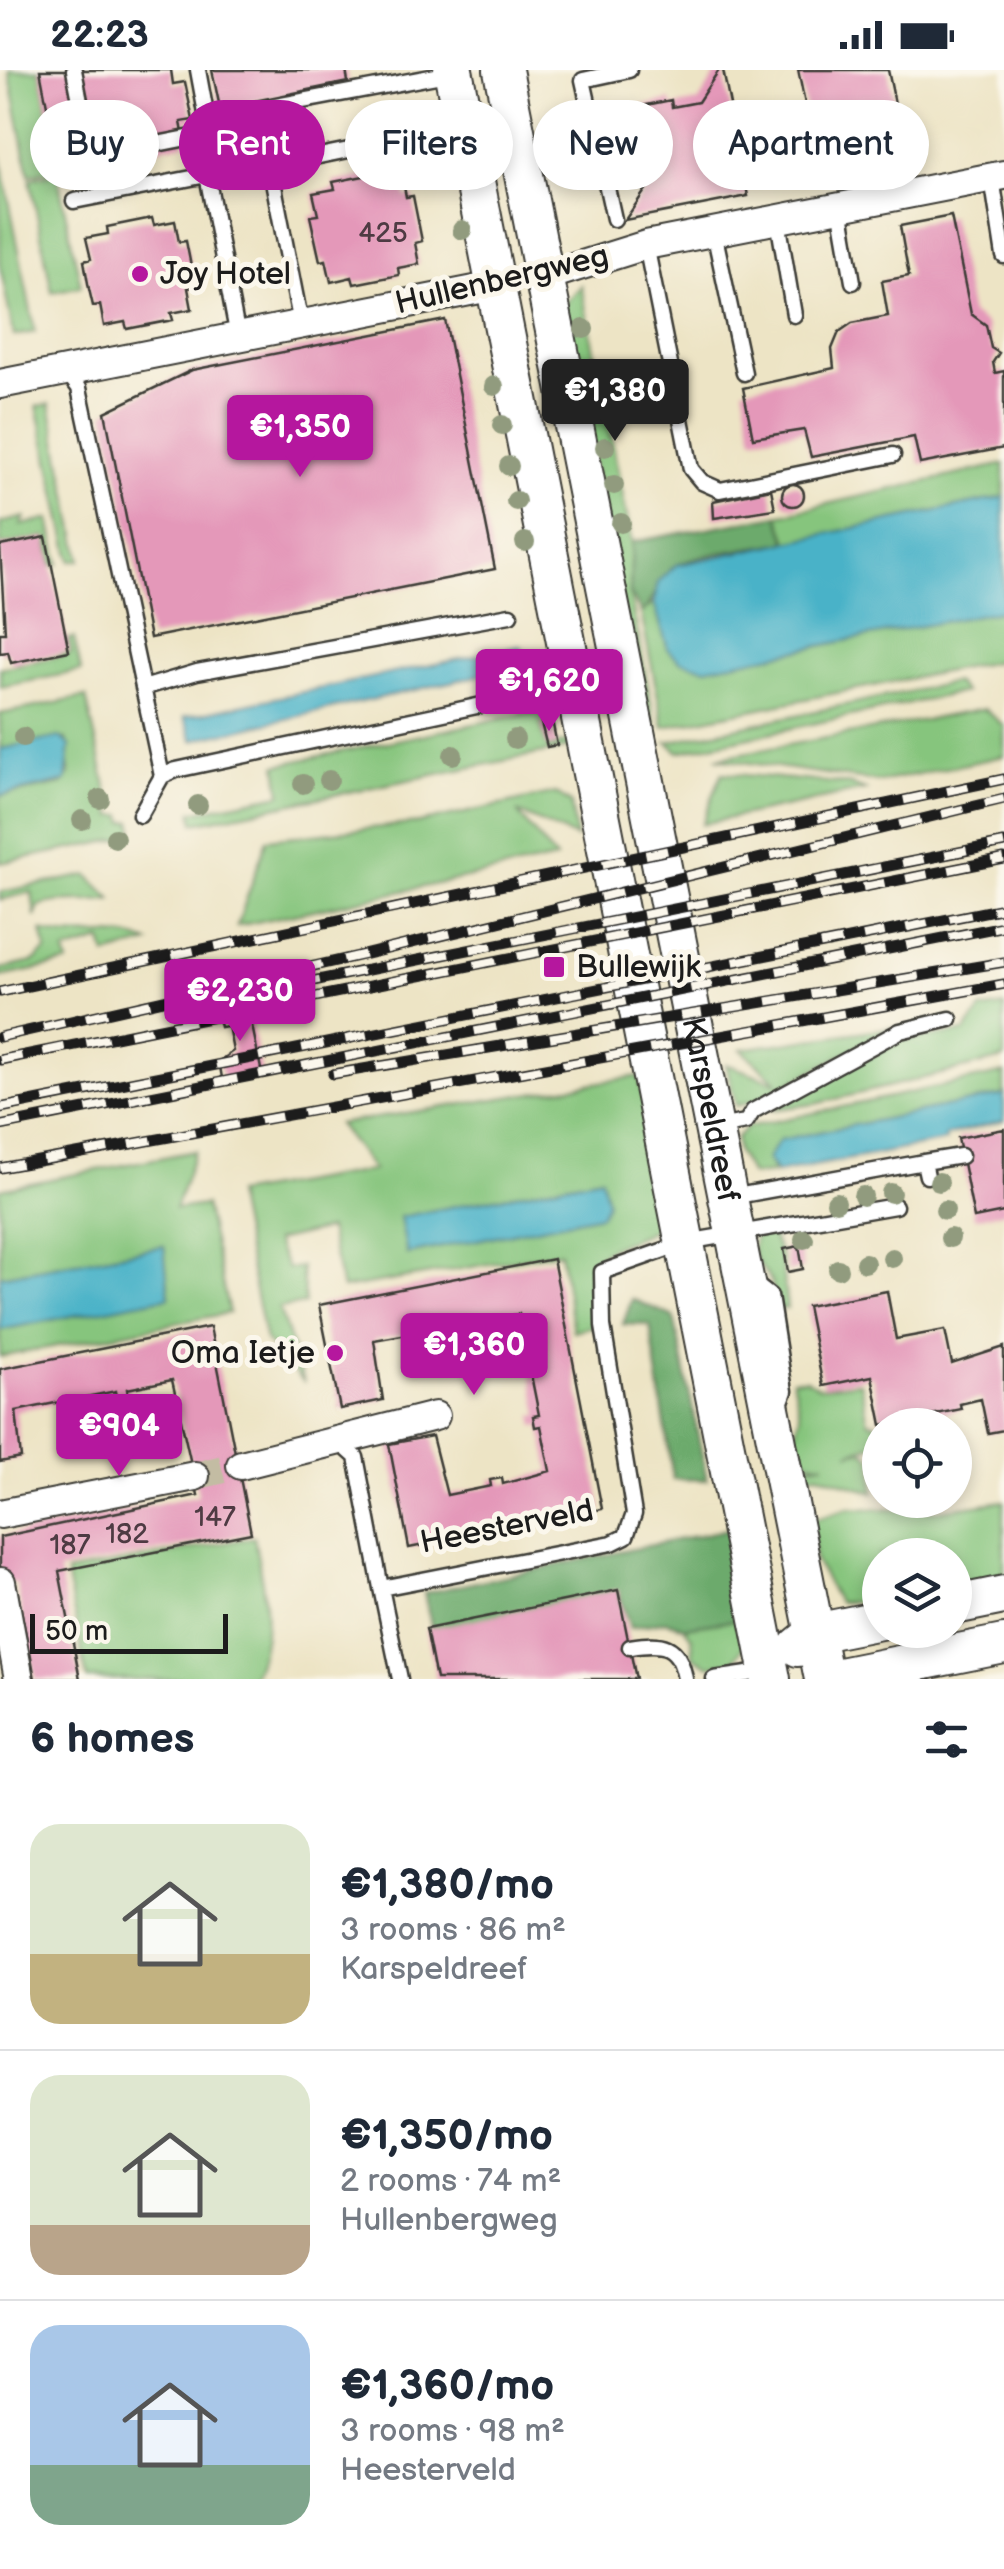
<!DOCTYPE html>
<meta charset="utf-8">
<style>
body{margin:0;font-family:"Balsamiq Sans",sans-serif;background:#f2f2f3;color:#1f2937;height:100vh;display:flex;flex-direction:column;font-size:38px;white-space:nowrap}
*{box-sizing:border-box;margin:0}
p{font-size:32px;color:#747a83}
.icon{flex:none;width:55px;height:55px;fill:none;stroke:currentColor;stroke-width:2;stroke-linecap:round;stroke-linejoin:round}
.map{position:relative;height:1609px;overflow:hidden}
.details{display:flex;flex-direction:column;background:#fff;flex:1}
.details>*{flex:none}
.hud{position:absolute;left:30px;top:30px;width:945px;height:90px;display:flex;gap:20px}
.fabs{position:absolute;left:862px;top:1338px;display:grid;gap:20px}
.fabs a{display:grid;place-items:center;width:110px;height:110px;border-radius:50%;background:#fff;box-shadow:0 5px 15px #0003;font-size:50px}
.scale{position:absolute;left:30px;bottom:25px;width:198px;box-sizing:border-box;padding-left:10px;border:5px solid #1c1c1c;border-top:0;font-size:28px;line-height:35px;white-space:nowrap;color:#1c1c1c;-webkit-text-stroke:8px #fbf7ec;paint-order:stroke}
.price{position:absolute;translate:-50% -85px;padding:0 22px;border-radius:10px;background:#b5179e;color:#fff;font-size:32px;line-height:65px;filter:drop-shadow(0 2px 5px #0008)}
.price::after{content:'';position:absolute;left:50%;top:60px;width:30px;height:22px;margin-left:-15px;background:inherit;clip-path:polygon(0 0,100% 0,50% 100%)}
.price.on{background:#222;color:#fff}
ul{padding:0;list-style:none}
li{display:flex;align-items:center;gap:30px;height:250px;padding:0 30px}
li+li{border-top:2px solid #e0e1e3}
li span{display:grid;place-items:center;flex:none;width:280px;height:200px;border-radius:30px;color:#555}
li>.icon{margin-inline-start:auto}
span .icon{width:120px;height:120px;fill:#fffc;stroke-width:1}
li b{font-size:42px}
h2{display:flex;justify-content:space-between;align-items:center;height:120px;padding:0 30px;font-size:42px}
.chip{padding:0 35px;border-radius:45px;background:#fff;box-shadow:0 5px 15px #0003;font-size:35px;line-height:90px}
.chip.on{background:#b5179e;color:#fff}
.status{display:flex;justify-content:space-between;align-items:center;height:70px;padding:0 50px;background:#fff;direction:ltr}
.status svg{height:28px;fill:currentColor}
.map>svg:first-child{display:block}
.green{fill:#86c57d;stroke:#51704c;stroke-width:2.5;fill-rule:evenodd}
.forest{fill:#6caa6c;stroke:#446344;stroke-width:2.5}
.water{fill:#4ab2c8;stroke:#336772;stroke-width:2.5}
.building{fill:#e498b9}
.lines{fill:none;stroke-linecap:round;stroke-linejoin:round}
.street-tunnel{stroke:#c3bca3;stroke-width:28;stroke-dasharray:28 14;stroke-linecap:butt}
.lane-casing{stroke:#3b3a35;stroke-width:19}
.street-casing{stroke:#3b3a35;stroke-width:32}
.secondary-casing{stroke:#3b3a35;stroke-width:42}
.lane{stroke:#fff;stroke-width:14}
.street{stroke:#fff;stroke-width:28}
.secondary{stroke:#fff;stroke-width:38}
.rail-casing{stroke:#1c1c1c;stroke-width:11}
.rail{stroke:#fbf7ec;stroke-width:8;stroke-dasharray:22;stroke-linecap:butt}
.tree{fill:#919b7e}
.poi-dot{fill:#b5179e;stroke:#fbf7ec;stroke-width:4}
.labels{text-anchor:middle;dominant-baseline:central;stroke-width:10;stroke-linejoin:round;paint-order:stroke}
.number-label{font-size:28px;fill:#4e3b43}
.poi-label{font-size:32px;fill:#1c1c1c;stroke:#fbf7ec;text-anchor:start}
.street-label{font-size:32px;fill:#1c1c1c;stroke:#fbf7ec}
</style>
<div class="status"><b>22:23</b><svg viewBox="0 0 49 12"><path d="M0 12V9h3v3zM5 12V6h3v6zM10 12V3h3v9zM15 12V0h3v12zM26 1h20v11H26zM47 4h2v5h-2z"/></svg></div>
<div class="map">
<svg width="1004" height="1609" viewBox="0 0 1004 1609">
<rect width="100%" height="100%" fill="#fbf7ec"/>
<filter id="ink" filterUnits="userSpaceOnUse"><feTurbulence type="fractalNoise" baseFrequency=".01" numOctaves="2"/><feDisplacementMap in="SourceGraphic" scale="20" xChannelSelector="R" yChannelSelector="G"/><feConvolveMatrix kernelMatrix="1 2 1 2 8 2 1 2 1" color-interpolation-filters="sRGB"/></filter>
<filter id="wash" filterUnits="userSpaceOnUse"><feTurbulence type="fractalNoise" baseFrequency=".0048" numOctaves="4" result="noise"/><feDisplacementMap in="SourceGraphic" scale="40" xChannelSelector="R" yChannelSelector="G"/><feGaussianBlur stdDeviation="2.25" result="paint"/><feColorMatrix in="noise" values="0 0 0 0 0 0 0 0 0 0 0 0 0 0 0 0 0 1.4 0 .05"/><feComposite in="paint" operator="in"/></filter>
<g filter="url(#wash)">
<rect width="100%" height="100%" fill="#ede4c5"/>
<path class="green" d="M9,0H40L60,99L29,105Z
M0,84L35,262L14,266L0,196Z
M57,103L81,216L52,222L30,109Z
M581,215L632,472L630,523L656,659L647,661L562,236Z
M50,334L81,490L71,491L37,336Z
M1004,394V427L788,472L778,445Z
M25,447L21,455L50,449L59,494L52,495L46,467L0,476V453Z
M654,533L668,579L1004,540V590L664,657L641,543Z
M74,568L81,601L0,617V598L71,584L68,569Z
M955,612L964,622L679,682L667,672Z
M86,627L113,746L123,745L125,752L132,751L134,759L126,768L0,793V726L62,714L70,704L66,669L0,679V644Z
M536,635L552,650L541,653L547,677L572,671L573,677L194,753L192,742L281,724L277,695L537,641Z
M985,639L1004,656V686L880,712L716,688Z
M722,703L849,714L865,720L702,754Z
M555,723L571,733L576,768L517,742L556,789L237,856L267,769L419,753Z
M88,805L112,829C86,834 64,827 39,836L35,847L32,822L0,830V822Z
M42,861C76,872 118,857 149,873L106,885L102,871L65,882L68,893L0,907V899L33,892L47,880Z
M1004,936V989L815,1034L771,1040L896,971L965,962L981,940Z
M894,957L758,1030L736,1036L726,994L778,1013L741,979Z
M1004,1003V1025L779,1070L771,1098L776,1103L751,1105L737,1082L736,1068L747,1057Z
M639,1006L667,1146C649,1174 600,1168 591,1200C586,1219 599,1239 594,1256L573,1261L560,1182L342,1219L328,1159L275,1171L287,1199L301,1197L305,1234L279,1238L304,1313L265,1270L235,1124L373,1100L338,1054ZM601,1107L407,1184L401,1147Z
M195,1081L175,1139L205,1135L229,1243L0,1287V1260L169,1226L163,1176L0,1206V1119Z
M771,1163L781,1187L787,1238L778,1240C776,1232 775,1223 772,1215C764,1195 744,1188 756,1165Z
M792,1309H806L819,1317L860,1312L868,1351L880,1356V1373L848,1383L864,1380L873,1389L874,1423L819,1404L801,1405L798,1394H825L797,1388L792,1378L800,1345Z
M1004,1431V1507L955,1518V1485H880V1533L838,1532L815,1491L811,1450L849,1438L933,1441Z
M254,1467C263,1519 276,1560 252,1609H87L66,1503Z
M745,1548L748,1570L735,1591L710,1596L693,1586L692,1568L684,1557Z"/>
<path class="forest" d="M778,445L788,472C763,477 689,484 672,499C656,512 657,530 641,543L630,523L632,472Z
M632,1229L674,1247L707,1410L673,1409L650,1255L623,1254Z
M728,1459L745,1548L684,1557L667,1551L630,1558L619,1523L432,1560L424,1523Z"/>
<path class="water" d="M1004,427V540L706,598L680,591L668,579L654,533L658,512L676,495Z
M521,576L525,589L517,597L193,670L184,647Z
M60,667L70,675L66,711L0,726V679Z
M1004,1025V1051L945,1066L946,1071L776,1103L767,1089L779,1070Z
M601,1107L607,1132L601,1145L407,1184L400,1147Z
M164,1176L169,1227L0,1260V1206Z"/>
<g id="blocks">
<path class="building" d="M40,0H171L173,14L185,12L193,50L181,52L185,73L59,98Z
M212,0H346L348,12L220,38Z
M719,0H723L748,126L625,150L649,115L646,103L639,104L627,39L671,30L672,37L698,32Z
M798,0H888L903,72L844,83L837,48L810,58Z
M379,103L380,110L402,106L406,127L413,126L422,171L415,173L419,194L398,198L399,205L354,214L352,207L331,212L326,190L320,191L310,146L318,145L313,123L335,119L333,112Z
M951,146L971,244L986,255L991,278L999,283L993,292L995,303L1004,301V378L920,394L914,367L811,387L804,360L753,368L743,318L834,298L832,279L839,262L852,253L888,246L882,211L909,206L900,156Z
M152,148L154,155L175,151L179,172L186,171L195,216L188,218L192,239L171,243L173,250L127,259L125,252L104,256L100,235L93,236L89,219L84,191L91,189L86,168L108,164L107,157Z
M445,250L495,499L150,568L105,342L192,300Z
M782 425a11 11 0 1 1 22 0a11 11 0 1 1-22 0Z
M771,419L775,439L714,448L713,431Z
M46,467L69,581L11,593L8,582L0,583V563H5L0,476Z
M552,650L557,675L547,677L541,653Z
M247,931L262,1004L222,1008L219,991L233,981L228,956L220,957L217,945L233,942L231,934Z
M1004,1059V1142L974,1148L958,1068Z
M799,1176L803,1199L788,1202L784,1179Z
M553,1189L602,1439L409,1478L389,1374L432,1366L447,1425L491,1416L490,1410L502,1408L503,1414L550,1401L541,1356L535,1357L533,1346L539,1345L530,1300L524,1301L521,1290L528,1289L519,1244L374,1270L383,1330L340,1339L319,1235Z
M887,1221L896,1269L945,1260L952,1294L1004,1277V1360L988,1363L981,1329L960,1334L961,1339L882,1355L872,1306L823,1316L807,1236Z
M210,1257L251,1463L59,1501L80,1609H35L30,1581L23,1582L21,1571L27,1570L16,1513L0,1512V1467L198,1425L172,1310L127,1319L128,1325L117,1327L116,1321L71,1330L73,1336L61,1338L60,1332L16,1341L21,1388L0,1392V1299Z
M618,1520L636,1609H436L426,1559Z"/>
</g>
</g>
<g filter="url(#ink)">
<use href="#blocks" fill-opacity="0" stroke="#3b3a35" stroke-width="2.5"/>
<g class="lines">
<path class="street-tunnel" d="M195,1406L241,1395"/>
<defs>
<path id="lane" d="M74,0L91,87L248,56L260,39
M198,0L207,49L452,3
M992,108L1004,186
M74,131L207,105L238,267
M840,137L853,212
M614,149L583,10L629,0
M778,150L794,245
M714,162L744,303
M646,175L691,399L702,412L720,420L893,385
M301,254L270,96L398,70
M66,301L79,318L162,706
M143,618L197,602L510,545
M140,745L162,706L176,700L571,616
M718,1057L746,1052L753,1041L900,961L950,949
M924,1092L961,1086
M731,1127L924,1092L927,1106
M752,1212L770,1226L785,1321L782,1329
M338,1371L356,1387L381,1518L612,1473L626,1466L634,1444L603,1256L602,1202L687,1172L895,1136
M381,1518L400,1609
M630,1577C662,1572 679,1573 685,1609
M714,1609L768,1601"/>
<path id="street" d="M547,206L646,175L1004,105
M0,314L495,216
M241,1395L435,1346
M0,1444L195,1406
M1,1512L19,1609"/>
<g id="secondary">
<path d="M453,0L771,1609"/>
<path id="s1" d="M503,0L824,1609"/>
<path d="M955,1535L1004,1525"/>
<path d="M798,1577L815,1563L880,1550"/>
<path d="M830,1609L1004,1574"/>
</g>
</defs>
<use href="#lane" class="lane-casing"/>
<use href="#street" class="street-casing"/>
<use href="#secondary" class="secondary-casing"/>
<use href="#lane" class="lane"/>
<use href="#street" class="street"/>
<use href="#secondary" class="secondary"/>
<defs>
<path id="rail" d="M298,914L1004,773
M0,922L1004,709
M0,967L367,884L1004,729
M0,990L1004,789
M333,1004L1004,892
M0,1038L1004,838
M0,1056L1004,856
M0,1098L1004,914"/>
</defs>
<use href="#rail" class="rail-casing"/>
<use href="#rail" class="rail"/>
</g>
<g class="tree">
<circle cx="462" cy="160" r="10"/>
<circle cx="584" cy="259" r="10"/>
<circle cx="590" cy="298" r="10"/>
<circle cx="494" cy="316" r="10"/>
<circle cx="598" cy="337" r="10"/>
<circle cx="502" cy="355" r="10"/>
<circle cx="605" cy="377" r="10"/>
<circle cx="509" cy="396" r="10"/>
<circle cx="614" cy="415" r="10"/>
<circle cx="516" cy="431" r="10"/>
<circle cx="621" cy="453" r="10"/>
<circle cx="525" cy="472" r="10"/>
<circle cx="23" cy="667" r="10"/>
<circle cx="515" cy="669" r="10"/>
<circle cx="453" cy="685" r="10"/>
<circle cx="329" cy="710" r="10"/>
<circle cx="303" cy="714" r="10"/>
<circle cx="100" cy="729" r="10"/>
<circle cx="198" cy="735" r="10"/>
<circle cx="82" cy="750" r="10"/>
<circle cx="115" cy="768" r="10"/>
<circle cx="939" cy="1112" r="10"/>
<circle cx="891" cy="1123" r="10"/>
<circle cx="863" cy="1126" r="10"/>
<circle cx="836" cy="1132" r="10"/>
<circle cx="945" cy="1140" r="10"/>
<circle cx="950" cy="1168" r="10"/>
<circle cx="804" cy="1169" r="10"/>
<circle cx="892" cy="1188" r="10"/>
<circle cx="865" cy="1193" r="10"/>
<circle cx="838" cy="1199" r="10"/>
</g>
</g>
<g class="poi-dot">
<circle cx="140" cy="204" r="10"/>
<rect x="542" y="885" width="24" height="24" rx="5"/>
<circle cx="335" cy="1283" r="10"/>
</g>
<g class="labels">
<g class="number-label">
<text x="383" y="163">425</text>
<text x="215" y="1447">147</text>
<text x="127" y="1464">182</text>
<text x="70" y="1475">187</text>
</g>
<g class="poi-label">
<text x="160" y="204">Joy Hotel</text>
<text x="576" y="897">Bullewijk</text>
<text x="315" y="1283" text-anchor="end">Oma Ietje</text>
</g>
<g class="street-label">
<text transform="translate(502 210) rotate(-13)">Hullenbergweg</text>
<text stroke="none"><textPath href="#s1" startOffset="1060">Karspeldreef</textPath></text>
<text transform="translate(507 1457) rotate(-11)">Heesterveld</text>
</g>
</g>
</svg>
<div class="fabs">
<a><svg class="icon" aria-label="locate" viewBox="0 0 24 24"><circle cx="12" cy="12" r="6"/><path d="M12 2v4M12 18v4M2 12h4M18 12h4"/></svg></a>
<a><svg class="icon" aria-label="layers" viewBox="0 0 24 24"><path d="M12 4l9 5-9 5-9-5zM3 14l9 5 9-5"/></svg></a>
</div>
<div class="scale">50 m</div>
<b class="price on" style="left:615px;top:374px">€1,380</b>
<b class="price" style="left:300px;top:410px">€1,350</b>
<b class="price" style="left:549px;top:664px">€1,620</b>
<b class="price" style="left:240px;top:974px">€2,230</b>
<b class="price" style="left:474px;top:1328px">€1,360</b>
<b class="price" style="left:119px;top:1409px">€904</b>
<div class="hud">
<a class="chip">Buy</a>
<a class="chip on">Rent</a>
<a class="chip">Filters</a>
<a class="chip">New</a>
<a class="chip">Apartment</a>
</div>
</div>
<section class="details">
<h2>6 homes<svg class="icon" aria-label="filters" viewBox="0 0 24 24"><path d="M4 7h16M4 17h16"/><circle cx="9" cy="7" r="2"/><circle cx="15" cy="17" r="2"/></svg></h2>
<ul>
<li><span style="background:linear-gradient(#dfe7d0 65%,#c2b280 0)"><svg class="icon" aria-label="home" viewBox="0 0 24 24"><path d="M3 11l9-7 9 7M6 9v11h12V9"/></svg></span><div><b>€1,380/mo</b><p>3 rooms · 86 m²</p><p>Karspeldreef</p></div></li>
<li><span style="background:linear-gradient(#dfe7d0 75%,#b9a48a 0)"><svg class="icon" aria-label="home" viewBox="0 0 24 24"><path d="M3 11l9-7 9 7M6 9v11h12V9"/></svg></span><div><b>€1,350/mo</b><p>2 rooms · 74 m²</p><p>Hullenbergweg</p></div></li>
<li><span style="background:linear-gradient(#a9c7e8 70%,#7fa58c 0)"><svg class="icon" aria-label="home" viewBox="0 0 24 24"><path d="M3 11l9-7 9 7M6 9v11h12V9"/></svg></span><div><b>€1,360/mo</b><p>3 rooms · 98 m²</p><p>Heesterveld</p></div></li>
</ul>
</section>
